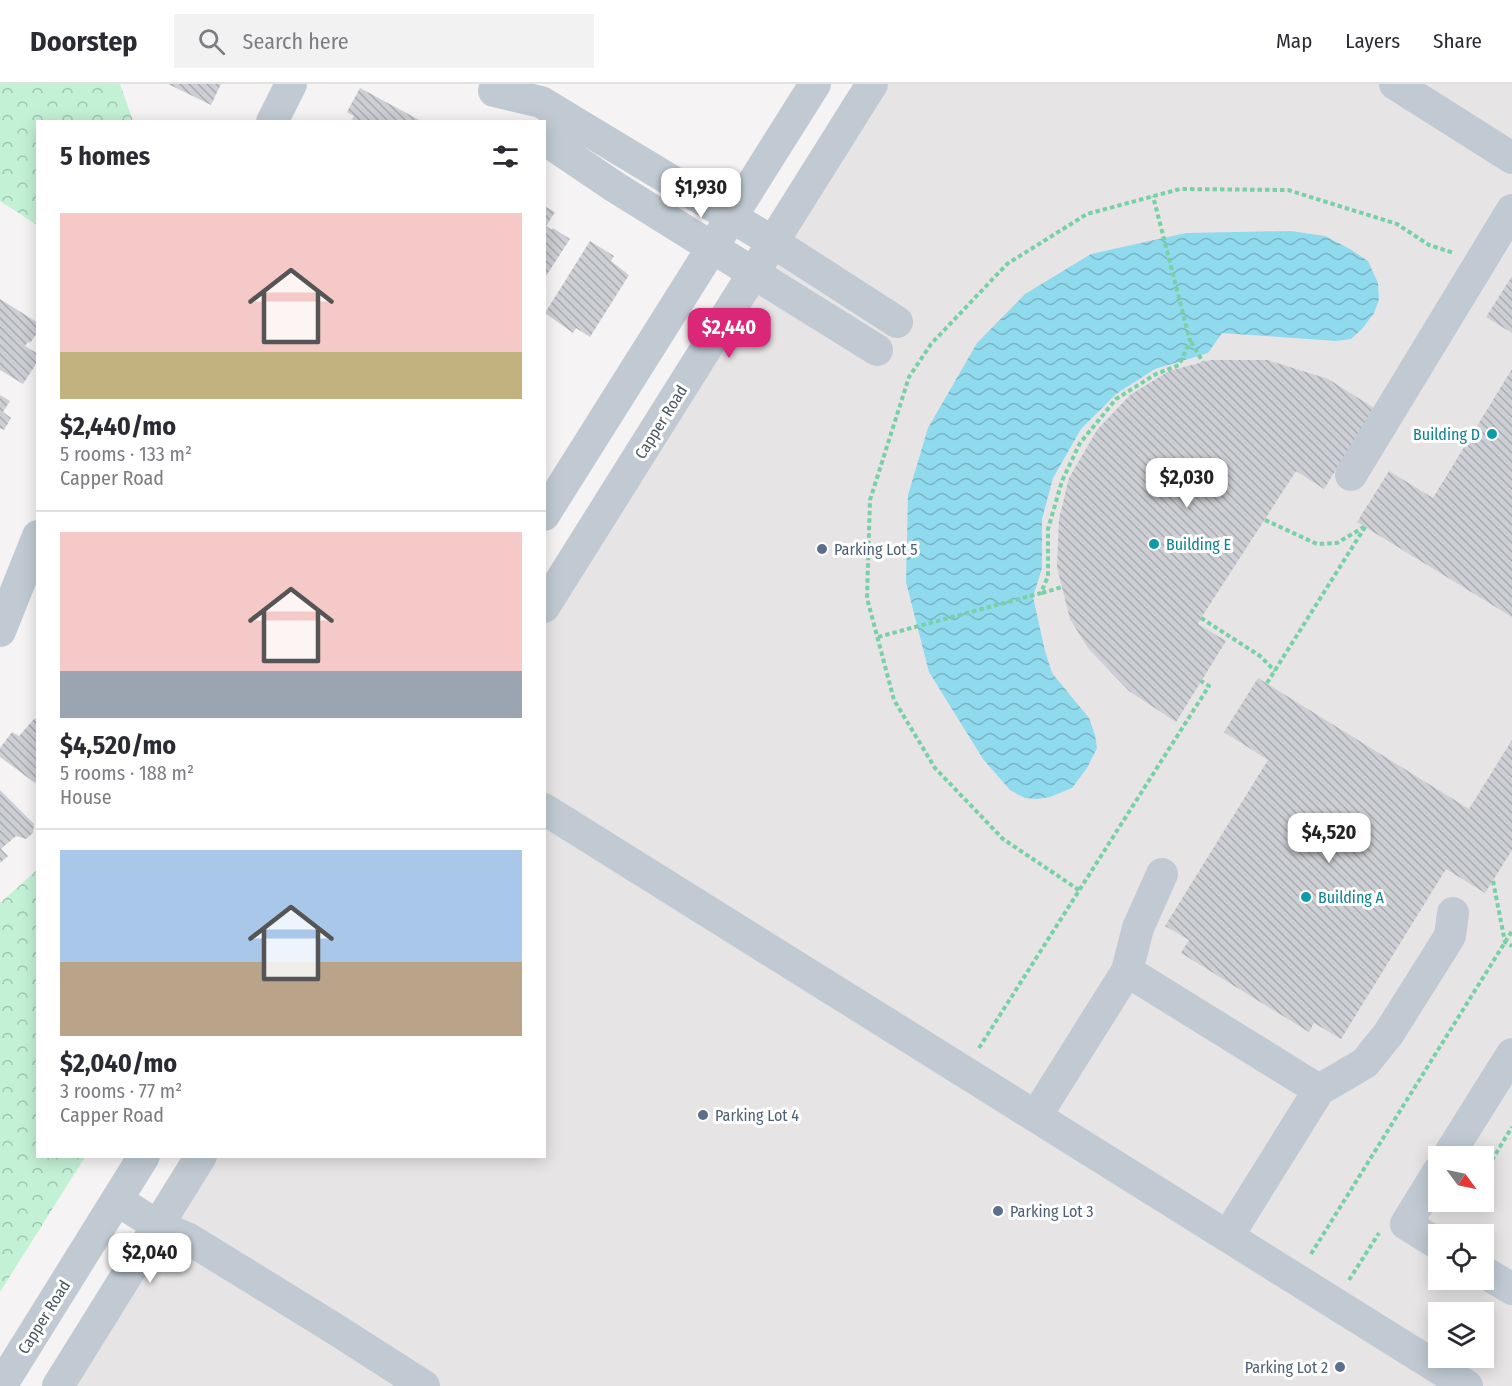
<!DOCTYPE html>
<meta charset="utf-8">
<style>
body{margin:0;font-family:"Fira Sans Condensed",sans-serif;background:#f2f2f3;color:#2b2b33;height:100vh;display:flex;flex-direction:column;font-size:22px;white-space:nowrap}
*{box-sizing:border-box;margin:0}
p{font-size:20px;color:#7c7c81}
.icon{flex:none;width:33px;height:33px;fill:none;stroke:currentColor;stroke-width:2;stroke-linecap:round;stroke-linejoin:round}
.map{position:relative;flex:1;overflow:hidden}
.side{position:absolute;left:36px;top:36px;width:510px;height:1038px;display:flex;flex-direction:column;background:#fff;border-radius:0px;box-shadow:0 3px 15px #0003}
.side>*{flex:none}
.needle{width:39px;rotate:123deg}
.tools{position:absolute;left:1428px;top:1062px;display:grid;gap:12px}
.tools a{display:grid;place-items:center;width:66px;height:66px;border-radius:0px;background:#fff;box-shadow:0 3px 15px #0003;font-size:30px}
.price{position:absolute;translate:-50% -51px;padding:0 14px;border-radius:12px;background:#fff;color:#222;font-size:20px;line-height:39px;filter:drop-shadow(0 2px 3px #0008)}
.price::after{content:'';position:absolute;left:50%;top:36px;width:18px;height:14px;margin-left:-9px;background:inherit;clip-path:polygon(0 0,100% 0,50% 100%)}
.price.on{background:#db2777;color:#fff}
ul{padding:0;list-style:none}
li{display:grid;align-content:center;gap:12px;height:318px;padding:0 24px}
li+li{border-top:2px solid #e1e1e2}
li span{display:grid;place-items:center;height:186px;border-radius:0px;color:#555}
li>.icon{margin-inline-start:auto}
span .icon{width:108px;height:108px;fill:#fffc;stroke-width:1}
li b{font-size:26px}
h2{display:flex;justify-content:space-between;align-items:center;height:72px;padding:0 24px;font-size:26px}
header{display:flex;align-items:center;gap:36px;box-sizing:border-box;height:84px;padding:0 30px;background:#fff;border-bottom:2px solid #e1e1e2}
header strong{font-size:28px}
nav{display:flex;gap:33px;margin-inline-start:auto;font-size:21px}
.search{width:420px;height:54px;background:#f2f2f3;display:flex;align-items:center;gap:15px;box-sizing:border-box;padding:0 21px;border-radius:0px;color:#7c7c81;font-size:22px}
.map>svg:first-child{display:block}
.education{fill:#e6e4e5;fill-rule:evenodd}
.forest{fill:url(#forest-crowns)}
.water{fill:url(#water-waves)}
.building{fill:url(#building-back-hatch)}
.lines{fill:none;stroke-linecap:round;stroke-linejoin:round}
.path{stroke:#7ad0a6;stroke-width:4;stroke-dasharray:4.5 3;stroke-linecap:butt}
.minor{stroke:#c1cad2;stroke-width:32}
.culture-dot{fill:#0f9aa8;stroke:#fff;stroke-width:2}
.service-dot{fill:#5c6f8a;stroke:#fff;stroke-width:2}
.labels{text-anchor:middle;dominant-baseline:central;stroke-width:6;stroke-linejoin:round;paint-order:stroke}
.street-label{font-size:16px;fill:#4a5661;stroke:#fff}
.culture-label{font-size:16px;fill:#0d838f;stroke:#fff;text-anchor:start}
.service-label{font-size:16px;fill:#4e5e75;stroke:#fff;text-anchor:start}
</style>
<header>
<strong>Doorstep</strong>
<div class="search"><svg class="icon" aria-label="search" viewBox="0 0 24 24"><circle cx="10" cy="10" r="6"/><path d="M15 15l6 6"/></svg>Search here</div>
<nav><a>Map</a><a>Layers</a><a>Share</a></nav>
</header>
<div class="map">
<svg width="1512" height="1302" viewBox="0 0 1512 1302">
<defs>
<pattern id="forest-crowns" width="20" height="18" patternUnits="userSpaceOnUse" patternTransform="scale(1.5)"><rect width="20" height="18" fill="#c3f1d5"/><path d="M2 6a3 3 0 1 1 6 0M12 15a3 3 0 1 1 6 0" fill="none" stroke="#a0c6b0"/></pattern>
<pattern id="water-waves" width="16" height="10" patternUnits="userSpaceOnUse" patternTransform="scale(1.5)"><rect width="16" height="10" fill="#90daee"/><path d="M0 5q4-4 8 0t8 0" fill="none" stroke="#78b4c4"/></pattern>
<pattern id="building-back-hatch" width="6" height="6" patternUnits="userSpaceOnUse" patternTransform="scale(1.5)"><rect width="6" height="6" fill="#cdcfd5"/><path d="M-1 5l2 2M0 0l6 6M5-1l2 2" fill="none" stroke="#a8abb0"/></pattern>
</defs>
<rect width="100%" height="100%" fill="#f5f3f3"/>
<path class="education" d="M874,0H1512V1302H62L205,1073L544,1072L545,528ZM1438,1072H1484V1118H1438ZM1438,1150H1484V1196H1438ZM1438,1228H1484V1274H1438Z"/>
<path class="forest" d="M0,0H120L133,37L38,38L37,141L0,117Z
M37,786L38,1072L85,1073L0,1208V819Z"/>
<path class="water" d="M1290,147L1325,152L1350,165L1368,177L1378,199L1379,215L1374,229L1362,245L1351,255L1336,257L1222,249L1208,269L1155,285L1116,310L1081,345L1053,394L1042,435V484L1033,513L1045,567L1052,589L1089,634L1095,651L1097,664L1087,684L1072,704L1050,713L1037,715L1025,714L1010,706L983,675L929,588L906,498L908,411L928,344L977,259L1025,210L1091,170L1186,149Z"/>
<path class="building" d="M168,0H221L211,21Z
M360,4L423,38H351L354,32L347,28Z
M544,122L555,128L546,142L552,146L553,144L570,155L544,195Z
M590,157L614,172L611,177L629,191L590,253L576,244L573,249L545,229Z
M1512,192V249L1486,233Z
M0,215L38,239V248L30,259L28,258L25,262L38,270V277L23,300L0,286Z
M1211,276H1268L1328,295L1374,324L1324,405L1296,387L1201,534L1198,540L1226,557L1176,638L1129,607L1088,564L1070,535L1057,483L1059,435L1069,394L1097,346L1130,311L1169,287Z
M1512,285V533L1357,438L1389,387L1433,414Z
M0,311L10,317L3,328L11,334L4,346L0,344Z
M1258,594L1469,725L1512,656V766L1485,809L1446,785L1341,955L1314,939L1309,948L1181,869L1189,856L1165,842L1268,676L1224,648Z
M35,634L38,636V701L0,673V664L12,648L19,652Z
M0,706L34,740L33,749L26,755L16,752L1,765L8,772L0,779Z"/>
<g class="lines">
<path class="path" d="M1191,258L1203,278
M1265,436L1317,460L1337,459L1364,443
M1042,509L1062,503
M1201,534L1260,572L1275,587
M878,553L1041,509L1048,492V445L1062,397L1080,359L1116,315L1156,290L1179,281L1190,257L1153,112
M1267,599L1365,443
M1493,797L1505,858L1512,862
M1079,806L1003,755L935,684L894,616L867,514L870,416L909,293L931,260L1007,180L1087,130L1180,105L1288,106L1397,140L1429,161L1454,169
M979,964L1209,602L1201,597
M1484,1089L1512,1043
M1462,1123L1465,1118
M1311,1170L1512,847
M1349,1196L1379,1149"/>
<path class="minor" d="M1395,0L1512,74
M494,7L541,18L773,158L897,238
M272,38L291,0
M544,55L615,103L877,266
M1351,391L1512,126
M544,431L815,0
M544,523L872,0
M0,547L38,452
M544,725L1467,1302
M1127,887L1138,844L1162,790
M1319,1006L1365,979L1389,949L1450,852L1453,829
M1036,1032L1127,887L1319,1006L1228,1152
M1448,1072L1512,970
M1438,1088L1406,1140L1438,1160
M117,1116L158,1142L189,1155L335,1245L424,1302
M1484,1188L1512,1205
M1,1302L144,1072
M58,1302L201,1072"/>
</g>
<g class="culture-dot">
<circle cx="1492" cy="350" r="6"/>
<circle cx="1154" cy="460" r="6"/>
<circle cx="1306" cy="813" r="6"/>
</g>
<g class="service-dot">
<circle cx="822" cy="465" r="6"/>
<circle cx="703" cy="1031" r="6"/>
<circle cx="998" cy="1127" r="6"/>
<circle cx="1340" cy="1283" r="6"/>
</g>
<g class="labels">
<g class="street-label">
<text transform="translate(661 338) rotate(-58)">Capper Road</text>
<text transform="translate(44 1233) rotate(-58)">Capper Road</text>
</g>
<g class="culture-label">
<text x="1480" y="350" text-anchor="end">Building D</text>
<text x="1166" y="460">Building E</text>
<text x="1318" y="813">Building A</text>
</g>
<g class="service-label">
<text x="834" y="465">Parking Lot 5</text>
<text x="715" y="1031">Parking Lot 4</text>
<text x="1010" y="1127">Parking Lot 3</text>
<text x="1328" y="1283" text-anchor="end">Parking Lot 2</text>
</g>
</g>
</svg>
<div class="tools">
<a><svg class="needle" viewBox="-14 -14 28 28"><path d="M0-13l5 13h-10z" fill="#e53935"/><path d="M0 13l5-13h-10z" fill="#7c7c81"/></svg></a>
<a><svg class="icon" aria-label="locate" viewBox="0 0 24 24"><circle cx="12" cy="12" r="6"/><path d="M12 2v4M12 18v4M2 12h4M18 12h4"/></svg></a>
<a><svg class="icon" aria-label="layers" viewBox="0 0 24 24"><path d="M12 4l9 5-9 5-9-5zM3 14l9 5 9-5"/></svg></a>
</div>
<b class="price" style="left:701px;top:135px">$1,930</b>
<b class="price on" style="left:729px;top:275px">$2,440</b>
<b class="price" style="left:1187px;top:425px">$2,030</b>
<b class="price" style="left:1329px;top:780px">$4,520</b>
<b class="price" style="left:150px;top:1200px">$2,040</b>
<section class="side">
<h2>5 homes<svg class="icon" aria-label="filters" viewBox="0 0 24 24"><path d="M4 7h16M4 17h16"/><circle cx="9" cy="7" r="2"/><circle cx="15" cy="17" r="2"/></svg></h2>
<ul>
<li><span style="background:linear-gradient(#f6c9c9 75%,#c2b280 0)"><svg class="icon" aria-label="home" viewBox="0 0 24 24"><path d="M3 11l9-7 9 7M6 9v11h12V9"/></svg></span><div><b>$2,440/mo</b><p>5 rooms · 133 m²</p><p>Capper Road</p></div></li>
<li><span style="background:linear-gradient(#f6c9c9 75%,#9aa5b1 0)"><svg class="icon" aria-label="home" viewBox="0 0 24 24"><path d="M3 11l9-7 9 7M6 9v11h12V9"/></svg></span><div><b>$4,520/mo</b><p>5 rooms · 188 m²</p><p>House</p></div></li>
<li><span style="background:linear-gradient(#a9c7e8 60%,#b9a48a 0)"><svg class="icon" aria-label="home" viewBox="0 0 24 24"><path d="M3 11l9-7 9 7M6 9v11h12V9"/></svg></span><div><b>$2,040/mo</b><p>3 rooms · 77 m²</p><p>Capper Road</p></div></li>
</ul>
</section>
</div>
